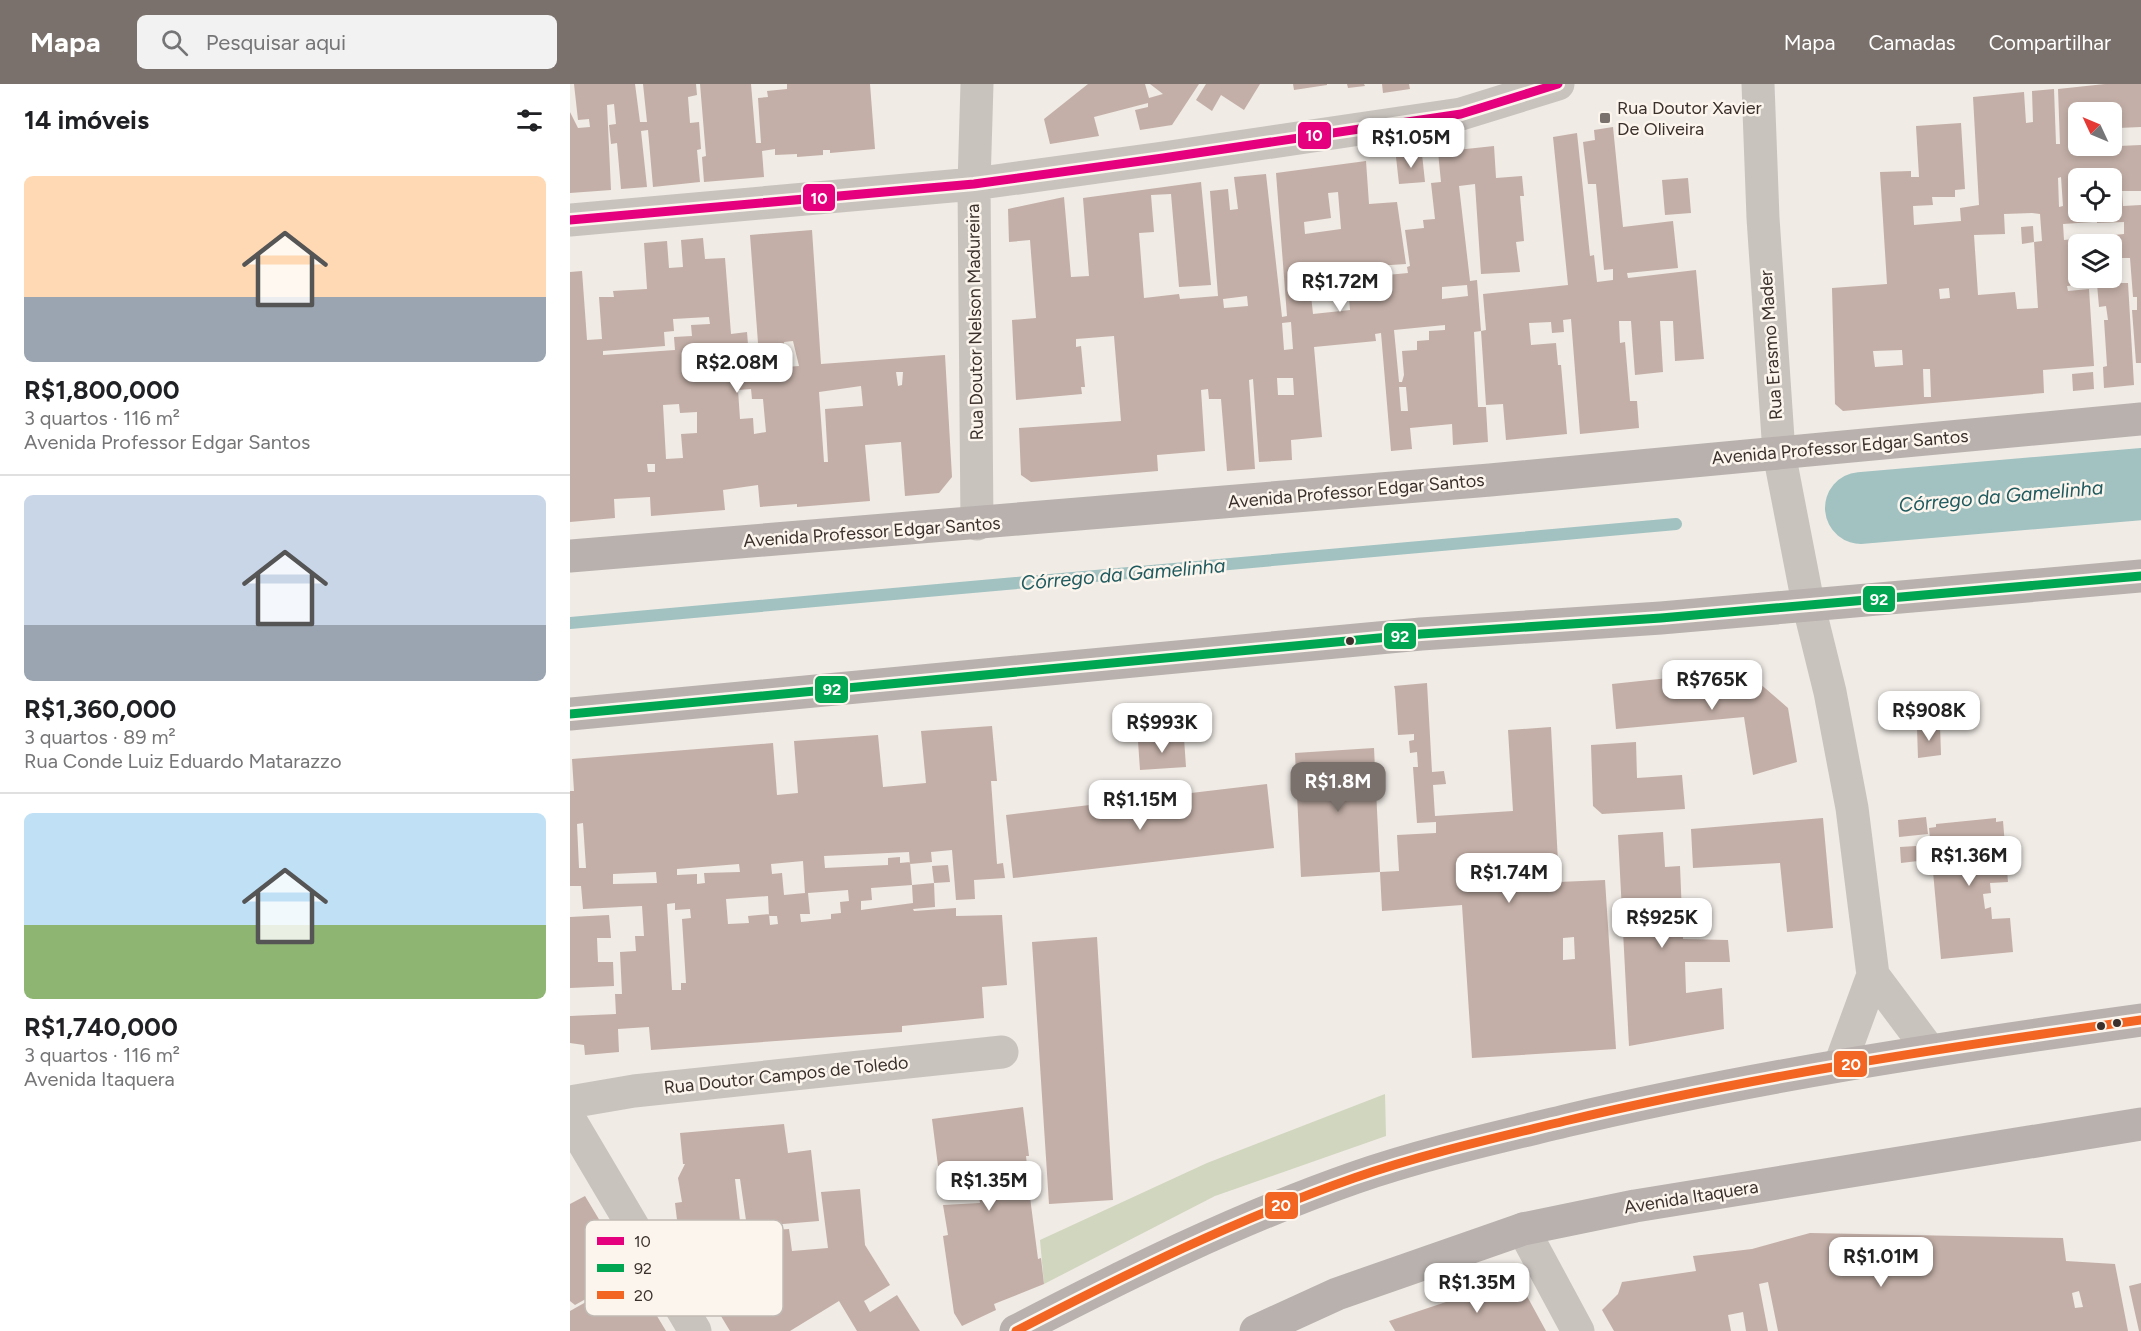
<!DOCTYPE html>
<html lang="pt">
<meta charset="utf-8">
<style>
body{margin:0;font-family:Figtree,sans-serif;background:#f2f2f2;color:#202124;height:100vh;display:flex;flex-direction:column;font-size:22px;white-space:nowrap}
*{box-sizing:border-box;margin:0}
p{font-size:20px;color:#757577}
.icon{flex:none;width:33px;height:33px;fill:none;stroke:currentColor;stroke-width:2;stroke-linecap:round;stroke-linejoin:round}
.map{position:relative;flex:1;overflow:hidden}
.details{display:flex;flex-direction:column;background:#fff;width:570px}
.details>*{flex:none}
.needle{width:39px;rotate:314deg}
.fabs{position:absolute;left:1498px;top:18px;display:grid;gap:12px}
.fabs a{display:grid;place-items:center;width:54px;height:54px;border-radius:9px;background:#fff;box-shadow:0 3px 9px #0003;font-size:30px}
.price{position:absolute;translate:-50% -51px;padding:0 14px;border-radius:12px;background:#fff;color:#222;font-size:20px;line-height:39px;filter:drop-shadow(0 2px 3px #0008)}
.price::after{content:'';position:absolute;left:50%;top:36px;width:18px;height:14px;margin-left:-9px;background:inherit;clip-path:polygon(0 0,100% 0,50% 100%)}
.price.on{background:#7a716c;color:#fff}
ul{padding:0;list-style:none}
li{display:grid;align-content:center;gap:12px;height:318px;padding:0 24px}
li+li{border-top:2px solid #e0e0e0}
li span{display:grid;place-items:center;height:186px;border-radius:9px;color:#555}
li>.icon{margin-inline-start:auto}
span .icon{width:108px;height:108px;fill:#fffc;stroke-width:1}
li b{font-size:26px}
h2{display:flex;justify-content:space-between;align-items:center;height:72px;padding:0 24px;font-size:26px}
header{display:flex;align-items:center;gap:36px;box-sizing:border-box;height:84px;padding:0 30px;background:#7a716c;color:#fff}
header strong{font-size:28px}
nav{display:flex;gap:33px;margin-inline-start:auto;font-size:21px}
.search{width:420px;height:54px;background:#f2f2f2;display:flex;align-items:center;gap:15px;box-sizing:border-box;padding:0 21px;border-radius:9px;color:#757577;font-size:22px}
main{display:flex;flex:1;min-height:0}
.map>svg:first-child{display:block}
.green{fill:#d1d6bf}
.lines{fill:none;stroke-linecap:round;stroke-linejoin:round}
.stream{stroke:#a1c2c1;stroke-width:12}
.river{stroke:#a1c2c1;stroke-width:72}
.building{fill:#c3afa7;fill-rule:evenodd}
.minor{stroke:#c9c3be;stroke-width:33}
.major{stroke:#b8b1ad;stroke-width:33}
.bus-1-casing{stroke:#fbf5ee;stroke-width:14}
.bus-2-casing{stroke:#fbf5ee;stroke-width:14}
.bus-3-casing{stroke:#fbf5ee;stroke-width:14}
.bus-1{stroke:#e5007d;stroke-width:9}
.bus-2{stroke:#00a651;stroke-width:9}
.bus-3{stroke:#f26522;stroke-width:9}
.poi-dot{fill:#7a716c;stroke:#fbf5ee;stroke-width:2}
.bus-dot{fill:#3b302b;stroke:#fbf5ee;stroke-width:2}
.labels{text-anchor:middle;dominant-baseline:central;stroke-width:5;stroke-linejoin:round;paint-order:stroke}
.poi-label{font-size:18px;fill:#3b302b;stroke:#fbf5ee;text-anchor:start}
.street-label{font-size:18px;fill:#3b302b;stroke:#fbf5ee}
.water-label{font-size:20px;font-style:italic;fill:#1f5a5e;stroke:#fbf5ee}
.key{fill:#fbf5ee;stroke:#c1bab4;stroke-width:1.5}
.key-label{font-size:16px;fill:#3b302b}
.line-badge{stroke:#fbf5ee;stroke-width:2}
.badge-label{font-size:16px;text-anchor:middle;font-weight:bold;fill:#fff}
</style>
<header>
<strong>Mapa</strong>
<div class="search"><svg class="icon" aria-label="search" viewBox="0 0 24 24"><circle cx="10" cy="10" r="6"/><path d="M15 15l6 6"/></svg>Pesquisar aqui</div>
<nav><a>Mapa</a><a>Camadas</a><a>Compartilhar</a></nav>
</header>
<main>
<section class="details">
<h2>14 imóveis<svg class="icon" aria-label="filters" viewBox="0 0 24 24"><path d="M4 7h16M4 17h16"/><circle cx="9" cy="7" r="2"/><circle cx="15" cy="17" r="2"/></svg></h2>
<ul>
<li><span style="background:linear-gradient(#ffd9b3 65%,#9aa5b1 0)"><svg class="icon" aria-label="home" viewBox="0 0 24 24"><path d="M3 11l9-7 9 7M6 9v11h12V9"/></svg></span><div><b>R$1,800,000</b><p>3 quartos · 116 m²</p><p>Avenida Professor Edgar Santos</p></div></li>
<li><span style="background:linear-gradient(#c9d6e8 70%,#9aa5b1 0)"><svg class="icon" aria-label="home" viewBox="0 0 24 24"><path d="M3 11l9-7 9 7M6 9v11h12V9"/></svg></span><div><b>R$1,360,000</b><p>3 quartos · 89 m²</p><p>Rua Conde Luiz Eduardo Matarazzo</p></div></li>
<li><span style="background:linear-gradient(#bfe0f5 60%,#8fb573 0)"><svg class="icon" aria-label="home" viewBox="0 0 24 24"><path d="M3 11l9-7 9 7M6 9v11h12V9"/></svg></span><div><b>R$1,740,000</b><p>3 quartos · 116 m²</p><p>Avenida Itaquera</p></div></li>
</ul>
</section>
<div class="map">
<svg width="1571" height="1247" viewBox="0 0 1571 1247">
<rect width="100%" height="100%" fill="#f0ebe5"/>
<path class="green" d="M815,1010L816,1052L645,1112L474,1200L470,1156L637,1079Z"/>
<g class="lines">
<path class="stream" d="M0,539L1106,440"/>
<path class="river" d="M1291,424L1571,400"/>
</g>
<path class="building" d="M4,0H65L70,38H77L73,0H126L127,11L118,13L120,39L129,38L131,65L127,66L130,98L83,103L78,46L71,47L77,103L51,105L47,59L41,60L39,41L46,40L44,20L37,21L41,106L0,109V28L8,44L20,43L19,35L8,36Z
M130,0H181L186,59H191L188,14L198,13L197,7L217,5V0H300L305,65L260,69V66H253V71L227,73V70L205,71V65L192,67L194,93L134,98L132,73L136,72Z
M518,0H575L579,14L593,10L580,0H629L602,41L570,46L565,26L578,23V19L524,33L529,52L480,60L474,35Z
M636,0H690L674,26L651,11L642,27L626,16Z
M723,0H757V1L724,6Z
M777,0H794L795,2L778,4Z
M812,0H839L840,5L813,9Z
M1535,0H1571V43L1548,44L1549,62L1571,61V107H1552L1553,122L1571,121V279H1566L1562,226H1567V213H1563L1560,174H1549L1551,199H1558L1564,301L1534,304L1533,283L1537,282L1534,236H1538L1536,222L1529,223L1527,200L1497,202L1498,207L1519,205L1524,282L1473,286L1474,309L1273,327L1265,320L1262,204L1317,200L1310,88L1341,87V93H1349L1346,42L1391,39L1395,105L1385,106V113H1362L1363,121L1343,122L1344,141L1391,137L1390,124L1409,121L1403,13L1454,8L1456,39L1463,38L1462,7L1484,5L1486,60H1490L1488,5ZM1509,28H1542V62H1509ZM1491,93L1493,122L1489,123L1488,94ZM1509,94H1542V128H1527V139L1554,138V150L1494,156L1493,140L1523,138V128H1509ZM1462,129L1470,130L1472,157L1464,158L1468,224L1447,225L1445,208L1408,211L1404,151L1435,150L1434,130ZM1509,160H1542V194H1509ZM1379,204L1380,214L1370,215L1369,205ZM1332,266L1333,281L1305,283L1303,267ZM1353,285H1360L1361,313H1354Z
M1043,43L1053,143L1103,137L1108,184L1057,189L1058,194L1126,186L1134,275L1105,277L1103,237H1090L1093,288L1065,291L1061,237H1049L1050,259L1055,258L1060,317H1067L1069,344L1010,350L1001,235L993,236L994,248L982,249L981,238L959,239L961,261L986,259L988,281H991L997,350L936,356L933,320L916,321L911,247L904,248L908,323H916L918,358L883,361L882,340L840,344L842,365L821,367L811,249L805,250L806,257L744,263L752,353L721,356L722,376L689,378L683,295L679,296L685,385L657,387L651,315H639L638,305L631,306L635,367L587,371L588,387L461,398L451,391L449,344L551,337L544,252L506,255V263L511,262L515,303H511L512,310L446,316L442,236L466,234L460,156L439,158L438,125L494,113L501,193L519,192L513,114L631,98L641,201L609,203L601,110L581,111L584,148L569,149L574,214L609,210L610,215L648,212L640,107L658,105L660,126L668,125L664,93L696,90L712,233L717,232L706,89L796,77L799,120L827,118L836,180L805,182L806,192L838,189L837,183L840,182L835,146L854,144L853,136L865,135L861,99L871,98L868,68L924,62L926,94L952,92L954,112H950L954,157L946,158L950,188L911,190L905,100L889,102L900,197L907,196L911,247L916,246L913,210L998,201L983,53L1007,49L1020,172L1024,171L1027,198L1043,196V185L1034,186L1026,100H1018L1013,58L1025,56L1024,46ZM768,108L771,145L735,150L734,138L761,134L758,109ZM760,181L761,190L788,188L790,203L778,204L780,226L743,230L738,183ZM897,201L898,212L872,215V203ZM677,212L678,222L654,224L653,215ZM721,238L723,265L714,266L712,239ZM875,241V246L859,247V256L847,257V266L832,267L834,291L832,298H829L824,246ZM707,294H723L724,311H708ZM829,303H836L838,327H831Z
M852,70L855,98L829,100L826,73Z
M1118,94L1121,129L1095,131L1092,96Z
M1463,142L1464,158L1452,160L1451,143Z
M242,146L251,280L375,271L382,393L369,409L335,412L331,358L295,361L300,417L227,423V420L190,423L188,401L153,406L155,426L81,432L80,413L44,415L45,434L0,438V188L12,187L17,256L32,255L29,213H44L43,207L77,205L74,159L97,157L99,184L113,183L111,156L133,154L135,175L155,174L161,250L177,248L180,286H190L180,151ZM139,233L140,240L121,241L122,252L104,253L105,266L33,271V267L95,262L94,248L104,247L103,235ZM223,257L229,282L216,283L214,258ZM326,288H333L332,301L328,302ZM291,302L293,322L255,325L258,378H254L249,308ZM181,305L182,315H193L196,348L184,350L183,334L170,335L168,306ZM109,320L110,329L127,328V349L111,350L113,374L96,375L93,321ZM77,380H85V388H78Z
M1523,288L1524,305L1503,307L1502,290Z
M1174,586L1218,624L1227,678L1183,691L1174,633L1046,645L1042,600Z
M857,599L862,688L874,687L876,700L863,701L865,732L943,727L938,646L981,643L989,798L1035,796L1046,965L902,974L892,821L812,827L810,788L829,787L827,751L866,749V738L847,739L843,683H848L847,668L840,669L839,657L844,656V650L828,651L825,606L824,602ZM1004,853L1005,875L993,876V854Z
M1370,641L1371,671L1348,674L1347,644Z
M422,642L427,697H421L427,780L433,779L435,794L404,796L405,815L386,816L382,766L361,768L362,778L340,780L339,768L254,772L255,784L318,781V774L330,773V779L340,778L342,801L301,804L302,816L291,817V826L343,819L342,801L364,799L362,782L378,781L380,798L364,799L365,823L343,825L344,827L386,824V832L432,831L437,901L412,903L414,934L332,942V948L81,966L79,943L48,945L49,968L15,971L14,961L0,959V932L46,930L45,910H52L50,868L66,867L65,852H74L72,822L13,825L11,802H0V707H4L2,675L203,659L207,711L228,709L224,657L308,651L313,703L356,699L351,647ZM13,739L16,784H9L7,740ZM233,777L235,809L214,811L212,789L202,790L201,780ZM169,780L170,788L134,789L135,799L127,800V790L107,791V785ZM86,788L87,799L43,800V790ZM278,806L279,817L270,818L271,829L261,830V835L231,838L230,830H240L238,809ZM198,812L199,832H207L208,840L200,841L199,830L178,832L179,839L158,840L156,815ZM105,819V826L120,825L121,834L112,835L116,899H111V906H102L97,820Z
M614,654L616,683L570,686L568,657Z
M1066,658L1067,694L1112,691L1115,725L1032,730L1023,722L1021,661Z
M804,664L810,788L731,793L725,669Z
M697,700L704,764L443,794L436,731Z
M1356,733L1358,750L1329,753L1328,736Z
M1253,734L1263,844L1217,848L1210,779L1123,784L1121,745Z
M1426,734V738L1433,737L1438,798L1420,799L1421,809L1413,810L1415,825L1421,823L1422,835L1440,834L1443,868L1371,875L1359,744L1366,743V740Z
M1093,748L1095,783L1110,782L1113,855L1158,856L1160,878H1115L1116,909L1152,904L1154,945L1059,962L1048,751Z
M1346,762L1348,777L1331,779L1330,763Z
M39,831L41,854H27L28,878H43L44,902L0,904V833Z
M527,853L543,1116L479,1120L462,858Z
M453,1023L459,1072H456L461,1121L468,1175L471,1174L474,1200L424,1220L426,1226L392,1242L384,1229L373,1152L378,1151L373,1121L410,1119L404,1078L368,1082L362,1035Z
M214,1040L218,1069L241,1066L249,1137L177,1143L170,1095H165L172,1154L144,1157L145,1172L180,1170L177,1148L219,1145L222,1167L258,1164L251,1108L290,1105L295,1161L320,1201L294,1217L300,1228L327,1211L350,1247H287L269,1217L220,1247H160L134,1204L151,1194L140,1172L131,1173L129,1159L121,1160L108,1144L105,1119L112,1118L108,1094L115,1080H113L110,1049Z
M15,1112L96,1247H0V1227L23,1214L21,1212L5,1221L0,1217V1120Z
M1240,1149L1493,1154L1496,1177L1545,1180L1558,1247H1208L1198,1198L1189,1200L1198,1247H1176L1173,1228L1158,1231L1161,1247H1044L1032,1226L1048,1210L1052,1198L1126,1187L1123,1172L1182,1165ZM1509,1207L1513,1223L1505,1224L1502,1209Z
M1571,1199V1247H1569L1559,1202Z
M927,1201L953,1205L976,1247H825L819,1237Z"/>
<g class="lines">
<path class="minor" d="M407,0L404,100L407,440
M1188,0L1193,134L1209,369L1238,519L1260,608L1282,724L1303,891L1270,981
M0,136L404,100L593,74L891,30L988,0
M1303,891L1359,966
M0,1018L64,1007L432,968
M0,1036L125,1247
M953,1145L1008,1247"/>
<path class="major" d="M0,472L920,396L1571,335
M0,630L851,550L1091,534L1571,492
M446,1247C556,1190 667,1135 784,1094C853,1070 925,1054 995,1037C1185,992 1378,963 1571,936
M686,1247L767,1210L953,1145L1065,1122L1571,1040"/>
<defs>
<path id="bus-1" d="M0,136L404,100L593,74L891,30L988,0"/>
<path id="bus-2" d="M0,630L851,550L1091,534L1571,492"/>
<path id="bus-3" d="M446,1247C556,1190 667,1135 784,1094C853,1070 925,1054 995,1037C1185,992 1378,963 1571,936"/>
</defs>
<use href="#bus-1" class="bus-1-casing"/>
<use href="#bus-2" class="bus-2-casing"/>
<use href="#bus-3" class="bus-3-casing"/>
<use href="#bus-1" class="bus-1"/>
<use href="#bus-2" class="bus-2"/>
<use href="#bus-3" class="bus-3"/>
</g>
<rect class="poi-dot" x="1029" y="28" width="12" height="12" rx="3"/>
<g class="bus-dot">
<circle cx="780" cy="557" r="5"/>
<circle cx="1547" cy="939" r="5"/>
<circle cx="1531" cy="942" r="5"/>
</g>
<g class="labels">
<g class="poi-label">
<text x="1047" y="24">Rua Doutor Xavier<tspan x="1047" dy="21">De Oliveira</tspan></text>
</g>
<g class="street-label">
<text transform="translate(405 238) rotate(-91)">Rua Doutor Nelson Madureira</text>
<text transform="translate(1201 261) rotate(-94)">Rua Erasmo Mader</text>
<text transform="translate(1270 363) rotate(-5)">Avenida Professor Edgar Santos</text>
<text transform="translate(786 407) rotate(-5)">Avenida Professor Edgar Santos</text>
<text transform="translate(302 448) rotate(-4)">Avenida Professor Edgar Santos</text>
<text transform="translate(216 991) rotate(-6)">Rua Doutor Campos de Toledo</text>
<text transform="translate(1121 1113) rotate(-9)">Avenida Itaquera</text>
</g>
<g class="water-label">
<text transform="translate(1431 412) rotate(-5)">Córrego da Gamelinha</text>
<text transform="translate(553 490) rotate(-5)">Córrego da Gamelinha</text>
</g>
</g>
<rect x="15" y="1136" width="198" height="96" rx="9" class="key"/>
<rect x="27" y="1153" width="27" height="8" fill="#e5007d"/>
<rect x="27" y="1180" width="27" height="8" fill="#00a651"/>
<rect x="27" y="1207" width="27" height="8" fill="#f26522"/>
<g class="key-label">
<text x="64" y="1163">10</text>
<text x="64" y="1190">92</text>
<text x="64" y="1217">20</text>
</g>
<g class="line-badge">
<rect x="727" y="37" width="35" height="29" rx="6" fill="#e5007d"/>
<rect x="232" y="99" width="34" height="29" rx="6" fill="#e5007d"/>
<rect x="1292" y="501" width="34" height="28" rx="6" fill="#00a651"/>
<rect x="813" y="538" width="34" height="28" rx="6" fill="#00a651"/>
<rect x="244" y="591" width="35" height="29" rx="6" fill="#00a651"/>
<rect x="1263" y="966" width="35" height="28" rx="6" fill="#f26522"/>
<rect x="694" y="1107" width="35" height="29" rx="6" fill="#f26522"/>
</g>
<g class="badge-label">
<text x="744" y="57">10</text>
<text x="249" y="120">10</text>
<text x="1309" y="521">92</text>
<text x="830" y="558">92</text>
<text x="262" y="611">92</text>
<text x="1281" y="986">20</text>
<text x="711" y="1127">20</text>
</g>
</svg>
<div class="fabs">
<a><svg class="needle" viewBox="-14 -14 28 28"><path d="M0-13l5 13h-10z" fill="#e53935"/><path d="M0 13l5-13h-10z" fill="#757577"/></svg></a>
<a><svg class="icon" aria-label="locate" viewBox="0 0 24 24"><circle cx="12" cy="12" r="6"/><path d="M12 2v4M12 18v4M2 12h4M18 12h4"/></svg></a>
<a><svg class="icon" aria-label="layers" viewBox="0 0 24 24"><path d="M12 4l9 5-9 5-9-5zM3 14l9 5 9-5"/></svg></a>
</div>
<b class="price" style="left:841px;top:85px">R$1.05M</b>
<b class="price" style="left:770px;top:229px">R$1.72M</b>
<b class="price" style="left:167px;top:310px">R$2.08M</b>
<b class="price" style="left:1142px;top:627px">R$765K</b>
<b class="price" style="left:1359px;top:658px">R$908K</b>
<b class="price" style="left:592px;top:670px">R$993K</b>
<b class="price on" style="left:768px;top:729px">R$1.8M</b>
<b class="price" style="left:570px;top:747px">R$1.15M</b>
<b class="price" style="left:1399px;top:803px">R$1.36M</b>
<b class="price" style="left:939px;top:820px">R$1.74M</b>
<b class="price" style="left:1092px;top:865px">R$925K</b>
<b class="price" style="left:419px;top:1128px">R$1.35M</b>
<b class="price" style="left:1311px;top:1204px">R$1.01M</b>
<b class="price" style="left:907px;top:1230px">R$1.35M</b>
</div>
</main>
